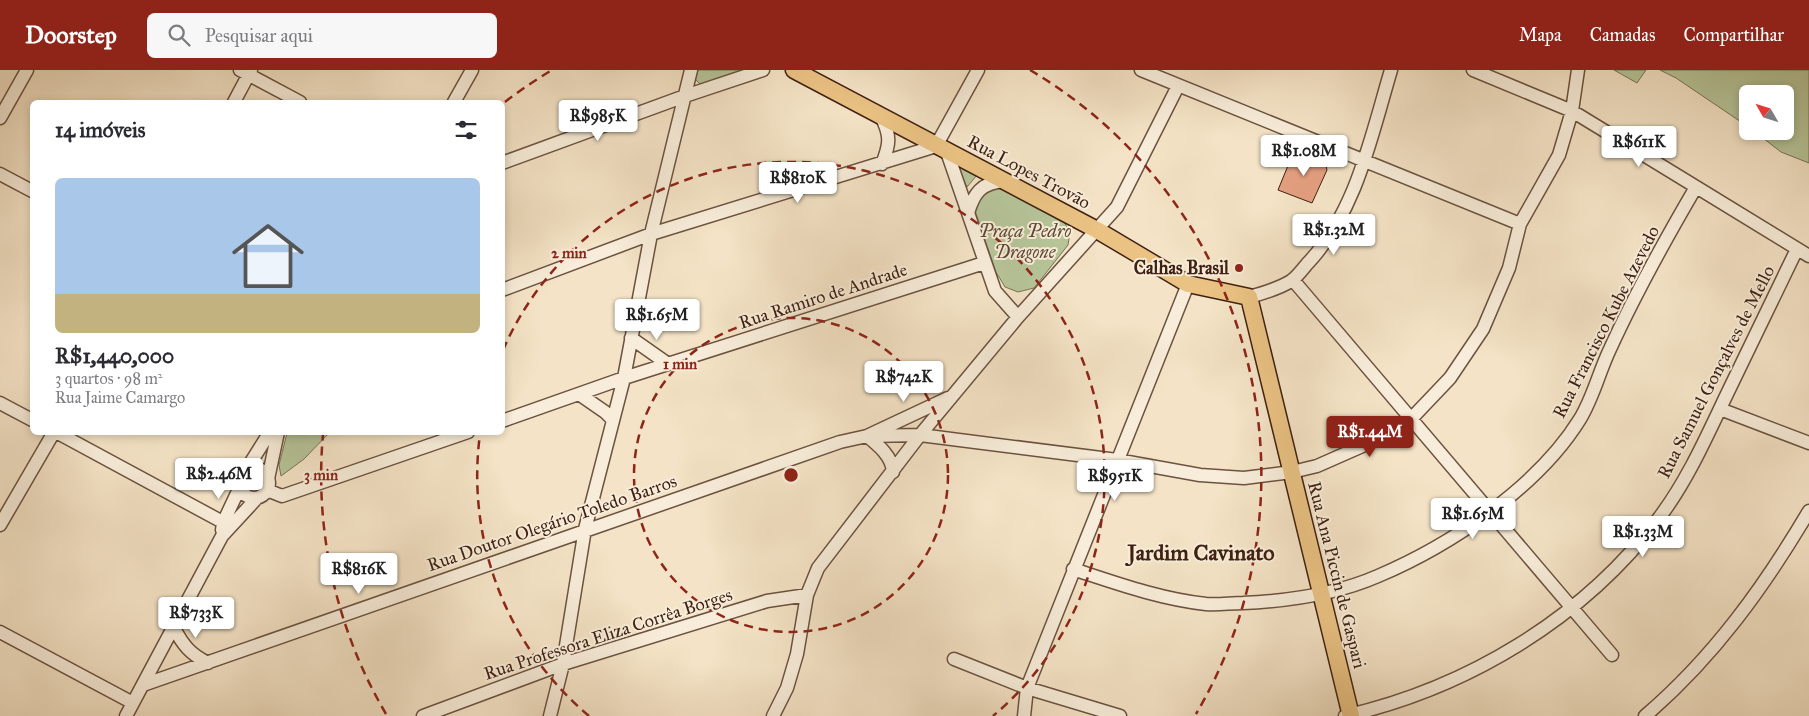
<!DOCTYPE html>
<html lang="pt">
<meta charset="utf-8">
<style>
body{margin:0;font-family:"IM FELL Great Primer",serif;background:#f7f7f7;color:#2b2b33;height:100vh;display:flex;flex-direction:column;font-size:19px;white-space:nowrap}
*{box-sizing:border-box;margin:0}
p{font-size:16px;color:#7c7c81}
.icon{flex:none;width:28px;height:28px;fill:none;stroke:currentColor;stroke-width:2;stroke-linecap:round;stroke-linejoin:round}
.map{position:relative;flex:1;overflow:hidden}
.drawer{position:absolute;left:30px;top:30px;width:475px;height:335px;display:flex;flex-direction:column;background:#fff;border-radius:8px;box-shadow:0 2px 8px #0003}
.drawer>*{flex:none}
.needle{width:32px;rotate:309deg}
.controls{position:absolute;left:1739px;top:15px;display:grid;gap:10px}
.controls a{display:grid;place-items:center;width:55px;height:55px;border-radius:8px;background:#fff;box-shadow:0 2px 8px #0003;font-size:25px}
.price{position:absolute;translate:-50% -42px;padding:0 11px;border-radius:5px;background:#fff;color:#222;font-size:16px;line-height:32px;filter:drop-shadow(0 1px 2px #0008)}
.price::after{content:'';position:absolute;left:50%;top:30px;width:15px;height:11px;margin-left:-8px;background:inherit;clip-path:polygon(0 0,100% 0,50% 100%)}
.price.selected{background:#8f2418;color:#fff}
ul{padding:0;list-style:none}
li{display:grid;align-content:center;gap:10px;height:265px;padding:0 25px}
li span{display:grid;place-items:center;height:155px;border-radius:8px;color:#555}
li>.icon{margin-inline-start:auto}
span .icon{width:90px;height:90px;fill:#fffc;stroke-width:1}
li b{font-size:21px}
h2{display:flex;justify-content:space-between;align-items:center;height:60px;padding:0 25px;font-size:21px}
header{display:flex;align-items:center;gap:30px;box-sizing:border-box;height:70px;padding:0 25px;background:#8f2418;color:#fff}
header strong{font-size:24px}
nav{display:flex;gap:28px;margin-inline-start:auto;font-size:18px}
.search{width:350px;height:45px;background:#f7f7f7;display:flex;align-items:center;gap:12px;box-sizing:border-box;padding:0 18px;border-radius:8px;color:#7c7c81;font-size:19px}
.map>svg:first-child{display:block}
.green{fill:#b6c599;stroke:#7a7356}
.building{fill:#e49f80;stroke:#3f2113}
.lines{fill:none;stroke-linecap:round;stroke-linejoin:round}
.minor-casing{stroke:#6c5240;stroke-width:15}
.major-casing{stroke:#3f2113;stroke-width:19}
.minor{stroke:#f8edda;stroke-width:12}
.major{stroke:#eac283;stroke-width:16}
.ring{fill:none;stroke:#8f2418;stroke-width:2.5;stroke-dasharray:9 6}
.poi-dot{fill:#8f2418;stroke:#f8edda;stroke-width:2}
.labels{text-anchor:middle;dominant-baseline:central;stroke-width:4;stroke-linejoin:round;paint-order:stroke}
.street-label{font-size:18px;fill:#3f2113;stroke:#f8edda}
.park-label{font-size:18px;font-style:italic;fill:#5d4a34;stroke:#f8edda}
.poi-label{font-size:18px;font-weight:bold;fill:#3f2113;stroke:#f8edda;text-anchor:end}
.district-label{font-size:22px;font-weight:bold;fill:#3f2113;stroke:#f8edda}
.centre{fill:#8f2418;stroke:#f8edda;stroke-width:2.5}
.ring-label{font-size:15px;text-anchor:middle;font-weight:bold;fill:#8f2418;stroke:#f8edda;stroke-width:4;stroke-linejoin:round;paint-order:stroke}
</style>
<header>
<strong>Doorstep</strong>
<div class="search"><svg class="icon" aria-label="search" viewBox="0 0 24 24"><circle cx="10" cy="10" r="6"/><path d="M15 15l6 6"/></svg>Pesquisar aqui</div>
<nav><a>Mapa</a><a>Camadas</a><a>Compartilhar</a></nav>
</header>
<div class="map">
<svg width="1809" height="646" viewBox="0 0 1809 646">
<rect width="100%" height="100%" fill="#f4e3c6"/>
<filter id="stains"><feTurbulence type="fractalNoise" baseFrequency=".004" numOctaves="4"/><feColorMatrix values="0 0 0 0 .2 0 0 0 0 .09 0 0 0 0 .02 0 0 0 .5 -.17"/></filter>
<radialGradient id="worn" r=".72"><stop offset=".6" stop-color="#630" stop-opacity="0"/><stop offset="1" stop-color="#630" stop-opacity=".3"/></radialGradient>
<path class="green" d="M698,0H750L701,15L695,9Z
M1614,0H1646L1637,13Z
M1660,0H1809V93L1781,82L1754,61H1785V24H1748L1747,56L1676,8Z
M960,97L977,105L967,117L959,99Z
M996,116L1064,152L1070,162L1068,175L1034,218L1018,222L1005,217L996,202L975,141L976,129Z
M287,363H329L304,389L281,406L279,395Z"/>
<path class="building" d="M1294,81L1305,86L1323,88L1326,96L1327,100L1312,133L1278,120Z"/>
<g class="lines">
<defs>
<path id="minor" d="M240,0L300,32
M1141,0L1520,154
M1473,0L1572,41L1809,186
M234,32L251,0
M454,32L472,0
M881,46C891,66 890,74 882,94
M0,48L27,0
M947,82L995,221L1018,247
M502,93L685,26L763,0
M0,104L32,121
M968,143C974,123 981,113 1004,111
M1293,210L1612,585
M502,220L651,164L936,76L978,0
M1249,227C1264,223 1278,219 1291,211C1297,207 1302,200 1307,194C1356,143 1371,67 1391,0
M631,268L668,294
M579,324L605,342L613,350
M0,333L32,350
M1720,339L1809,373
M502,351L624,308L984,193
M56,362L230,456
M239 413a15 15 0 1 1 30 0a15 15 0 1 1-30 0Z
M246,400L270,362
M893,402C892,386 878,375 867,366L948,328
M268,409L278,362
M267,420L282,426L468,362
M0,455L54,362
M222,460L223,453L239,419
M1073,499C1116,513 1160,529 1206,534C1218,535 1231,533 1243,533C1288,531 1337,524 1378,506C1451,475 1538,417 1580,349C1593,328 1599,302 1610,279C1635,224 1665,170 1696,117
M174,558C183,575 190,584 208,593
M0,562L133,633
M954,589L1027,618L1120,646
M143,615L840,372L867,366L920,365L1117,390L1200,405L1244,408L1292,402L1317,396L1367,374L1411,349L1450,308L1483,259L1509,198L1520,154L1559,85L1572,41L1578,0
M126,646L222,466L257,428
M423,646L563,594L767,531L807,525
M550,646L563,594L585,459L624,308L651,164L691,0
M773,646L787,618L797,584L807,525L818,498L920,365L1018,247L1117,137L1178,16
M1024,646L1027,618L1188,214
M1345,646C1467,618 1583,549 1659,448C1687,411 1706,368 1726,326C1750,277 1773,228 1797,179
M1645,646C1713,588 1764,517 1809,441"/>
<path id="major" d="M794,0L1097,160L1188,214L1249,227L1351,646"/>
</defs>
<use href="#minor" class="minor-casing"/>
<use href="#major" class="major-casing"/>
<use href="#minor" class="minor"/>
<use href="#major" class="major"/>
</g>
<g class="ring">
<circle cx="791" cy="405" r="157"/>
<path d="M589 646A314 314 0 0 1 480 364M503 280A314 314 0 1 1 993 646"/>
<path d="M386 644A470 470 0 0 1 323 364M505 32A470 470 0 0 1 552 0M1030 0A470 470 0 0 1 1196 644"/>
</g>
<circle class="poi-dot" cx="1239" cy="198" r="5"/>
<g class="labels">
<g class="street-label">
<text transform="translate(1029 102) rotate(28)">Rua Lopes Trovão</text>
<text transform="translate(823 226) rotate(-18)">Rua Ramiro de Andrade</text>
<text transform="translate(1606 252) rotate(-63)">Rua Francisco Kube Azevedo</text>
<text transform="translate(1716 302) rotate(-63)">Rua Samuel Gonçalves de Mello</text>
<text transform="translate(552 453) rotate(-19)">Rua Doutor Olegário Toledo Barros</text>
<text transform="translate(1337 505) rotate(76)">Rua Ana Piccin de Gaspari</text>
<text transform="translate(608 564) rotate(-18)">Rua Professora Eliza Corrêa Borges</text>
</g>
<g class="park-label">
<text x="1025" y="161">Praça Pedro<tspan x="1025" dy="21">Dragone</tspan></text>
</g>
<g class="poi-label">
<text x="1229" y="198">Calhas Brasil</text>
</g>
<g class="district-label">
<text x="1201" y="482">Jardim Cavinato</text>
</g>
</g>
<circle cx="791" cy="405" r="8" class="centre"/>
<g class="ring-label">
<text x="569" y="188">2 min</text>
<text x="680" y="299">1 min</text>
<text x="321" y="410">3 min</text>
</g>
<rect width="100%" height="100%" filter="url(#stains)"/>
<rect width="100%" height="100%" fill="url(#worn)"/>
</svg>
<div class="controls">
<a><svg class="needle" viewBox="-14 -14 28 28"><path d="M0-13l5 13h-10z" fill="#e53935"/><path d="M0 13l5-13h-10z" fill="#7c7c81"/></svg></a>
</div>
<b class="price" style="left:598px;top:72px">R$985K</b>
<b class="price" style="left:1639px;top:98px">R$611K</b>
<b class="price" style="left:1304px;top:107px">R$1.08M</b>
<b class="price" style="left:798px;top:134px">R$810K</b>
<b class="price" style="left:1334px;top:186px">R$1.32M</b>
<b class="price" style="left:657px;top:271px">R$1.65M</b>
<b class="price" style="left:904px;top:333px">R$742K</b>
<b class="price selected" style="left:1370px;top:388px">R$1.44M</b>
<b class="price" style="left:219px;top:430px">R$2.46M</b>
<b class="price" style="left:1115px;top:432px">R$951K</b>
<b class="price" style="left:1473px;top:470px">R$1.65M</b>
<b class="price" style="left:1643px;top:488px">R$1.33M</b>
<b class="price" style="left:359px;top:525px">R$816K</b>
<b class="price" style="left:196px;top:569px">R$733K</b>
<section class="drawer">
<h2>14 imóveis<svg class="icon" aria-label="filters" viewBox="0 0 24 24"><path d="M4 7h16M4 17h16"/><circle cx="9" cy="7" r="2"/><circle cx="15" cy="17" r="2"/></svg></h2>
<ul>
<li><span style="background:linear-gradient(#a9c7e8 75%,#c2b280 0)"><svg class="icon" aria-label="home" viewBox="0 0 24 24"><path d="M3 11l9-7 9 7M6 9v11h12V9"/></svg></span><div><b>R$1,440,000</b><p>3 quartos · 98 m²</p><p>Rua Jaime Camargo</p></div></li>
</ul>
</section>
</div>
